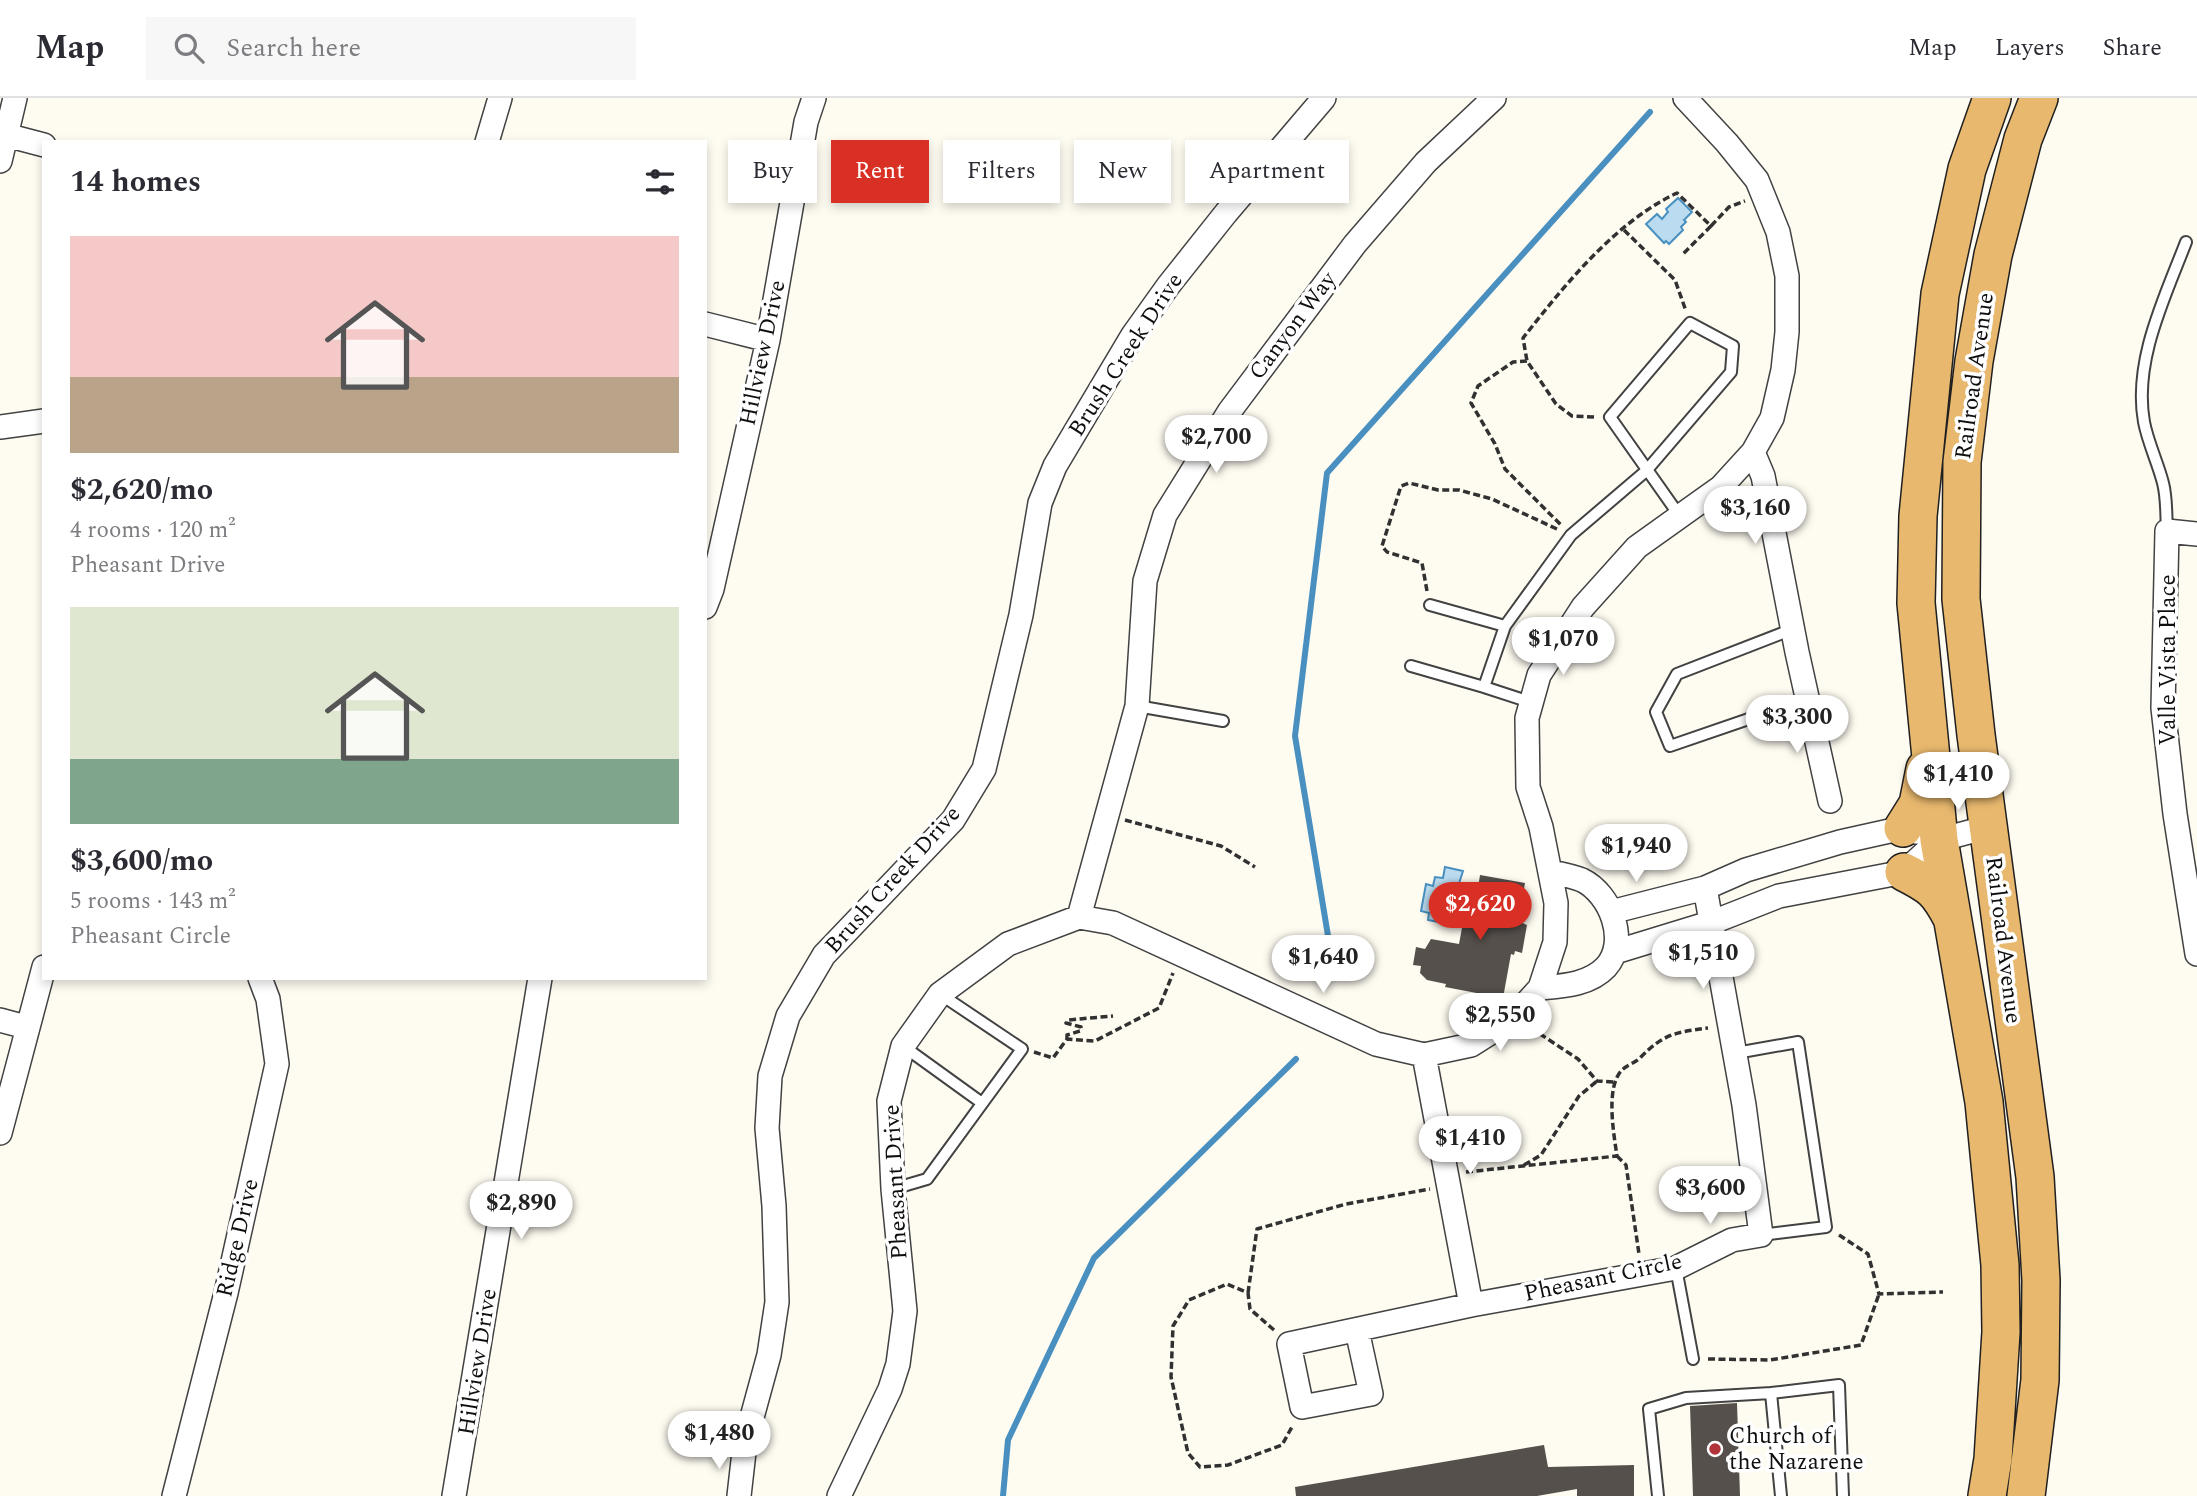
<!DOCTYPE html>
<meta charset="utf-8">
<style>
body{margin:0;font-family:Spectral,serif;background:#f7f7f7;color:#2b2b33;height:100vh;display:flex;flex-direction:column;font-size:26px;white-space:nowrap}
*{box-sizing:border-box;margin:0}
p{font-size:23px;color:#7c7c81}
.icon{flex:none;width:38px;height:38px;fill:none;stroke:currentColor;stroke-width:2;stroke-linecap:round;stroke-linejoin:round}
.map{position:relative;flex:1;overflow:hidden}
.sheet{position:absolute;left:42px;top:42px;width:665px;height:840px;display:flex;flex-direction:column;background:#fff;border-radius:0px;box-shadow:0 4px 10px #0003}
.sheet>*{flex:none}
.banner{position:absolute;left:728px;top:42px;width:665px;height:63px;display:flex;gap:14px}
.price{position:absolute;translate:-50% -60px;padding:0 16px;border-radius:24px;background:#fff;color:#222;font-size:23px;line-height:46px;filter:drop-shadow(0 2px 4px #0008)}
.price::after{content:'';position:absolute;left:50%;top:42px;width:21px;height:16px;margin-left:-10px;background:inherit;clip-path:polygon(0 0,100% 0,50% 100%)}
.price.active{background:#d93025;color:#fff}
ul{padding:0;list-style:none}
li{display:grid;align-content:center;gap:14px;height:371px;padding:0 28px}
li span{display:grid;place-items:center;height:217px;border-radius:0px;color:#555}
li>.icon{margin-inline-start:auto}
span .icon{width:126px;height:126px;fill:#fffc;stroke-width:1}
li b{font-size:30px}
h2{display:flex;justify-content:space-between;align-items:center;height:84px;padding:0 28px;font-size:30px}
.tag{padding:0 24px;border-radius:0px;background:#fff;box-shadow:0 4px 10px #0003;font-size:24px;line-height:63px}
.tag.active{background:#d93025;color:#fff}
header{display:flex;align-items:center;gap:42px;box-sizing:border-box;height:98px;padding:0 35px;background:#fff;border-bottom:2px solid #e1e1e2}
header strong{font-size:33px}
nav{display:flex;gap:38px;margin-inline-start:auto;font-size:24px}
.search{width:490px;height:63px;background:#f7f7f7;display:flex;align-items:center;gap:18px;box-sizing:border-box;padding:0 24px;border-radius:0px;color:#7c7c81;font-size:26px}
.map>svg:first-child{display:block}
.water{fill:#bbdcf0;stroke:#4990c0;stroke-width:2}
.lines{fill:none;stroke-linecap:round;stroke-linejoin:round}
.stream{stroke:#4990c0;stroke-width:6}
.building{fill:#56504c}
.service-casing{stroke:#424242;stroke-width:14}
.minor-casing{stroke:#424242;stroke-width:26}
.trunk-casing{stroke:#202020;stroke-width:40}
.path{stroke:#313131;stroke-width:3.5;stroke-dasharray:7 3.5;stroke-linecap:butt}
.service{stroke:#fff;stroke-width:10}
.minor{stroke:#fff;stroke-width:23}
.trunk{stroke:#e8b86e;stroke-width:37}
.poi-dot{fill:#b1343a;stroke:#fff;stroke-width:2.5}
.labels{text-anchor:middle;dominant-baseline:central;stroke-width:7;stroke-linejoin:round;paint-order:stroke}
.street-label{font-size:23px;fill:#0f0f0f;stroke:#fff}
.poi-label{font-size:23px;fill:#0f0f0f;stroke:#fff;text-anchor:start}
</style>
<header>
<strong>Map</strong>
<div class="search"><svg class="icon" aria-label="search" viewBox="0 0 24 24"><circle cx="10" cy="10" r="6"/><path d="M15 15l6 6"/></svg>Search here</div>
<nav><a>Map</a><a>Layers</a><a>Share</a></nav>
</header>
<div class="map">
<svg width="2197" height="1398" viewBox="0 0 2197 1398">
<rect width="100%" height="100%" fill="#fefbf1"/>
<path class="water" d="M1678,100L1692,114L1684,122L1686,124L1681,129L1683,132L1669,146L1666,143L1664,145L1646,126L1657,116L1662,121L1668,114L1666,111Z
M1445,769L1463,773L1454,801L1447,800L1444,813L1451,816L1449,826L1428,822L1429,815L1421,813L1426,786L1433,788L1435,779L1443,780Z"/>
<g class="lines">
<path class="stream" d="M1334,874L1295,638L1327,375L1650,14
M1003,1398L1008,1342L1094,1160L1296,961"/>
</g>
<path class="building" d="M1480,777L1525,785L1518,823L1527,827L1522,855L1515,853L1514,857L1511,856L1503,900L1445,889L1446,886L1427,882L1420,875L1421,868L1413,867L1416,849L1425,851L1431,841L1459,846L1465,814L1474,815Z
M1737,1305L1740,1398H1693L1690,1308Z
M1544,1347L1548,1369L1634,1367V1398H1577V1391L1537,1398H1296L1295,1389Z"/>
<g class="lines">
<defs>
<path id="service" d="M2167,433C2166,418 2167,400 2163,385C2158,365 2148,345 2144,324C2133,263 2165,199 2186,144
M1430,507L1505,528
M1793,531L1677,576L1656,614L1670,648L1807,601
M1411,568L1484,589
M1530,604L1484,589L1505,528L1571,437L1646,373L1731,274L1733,248L1690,225L1610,319L1679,417
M1137,608L1223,623
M903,948L982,1005
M1736,955L1798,944L1826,1129L1761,1137
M893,1091L927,1081L1022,951L940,896
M1676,1170L1693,1261
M1658,1398L1649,1311L1686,1300L1771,1295
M1781,1398L1771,1295L1839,1287L1843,1398"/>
<path id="minor" d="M6,37L44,47
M487,44L500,0
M0,63L15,0
M705,226L768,242
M0,329L44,323
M1753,354L1763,378L1797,554L1830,703
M2197,436L2167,433L2163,610L2175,716L2197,856
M705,509L712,491L768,242L806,24L814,0
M1611,814L1705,790L1746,772L1840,744L1903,730L1916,734
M1079,819L1137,608L1145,483L1165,417L1229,314L1355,146L1426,64L1494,0
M1615,854L1713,824L1779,798L1904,774L1939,742L1988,729
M1540,890C1562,888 1589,887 1606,869C1629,844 1611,796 1582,782C1572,778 1561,776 1551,774
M0,922L26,929
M1424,957L1471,1207
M0,1035L44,869
M1357,1232L1371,1296L1302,1309L1289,1246L1471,1207L1676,1170L1732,1142L1761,1137L1744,1007L1705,790
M174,1398L226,1195L277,966L268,901L260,880
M454,1398L540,880
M739,1398L745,1345L769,1257L777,1204L774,1108L767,1030L770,978L788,918L824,857L953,722L984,671L1021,517L1040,405L1055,368L1133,237L1168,188L1226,115L1324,0
M839,1398L890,1291L898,1266L905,1213L893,1091L889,1003L903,948L940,896L1008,846L1079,819L1113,825L1376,946L1424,957L1471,947L1512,921L1540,890L1555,844L1556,805L1541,729L1528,689L1527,620L1539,577L1583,509L1637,449L1721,389L1753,354L1772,320L1783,272L1787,234V178L1778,134L1757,82L1727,45L1685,0"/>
<path id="trunk" d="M1903,730L1918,706L1925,671
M1904,774C1932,788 1938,793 1952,820
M1987,1398L1993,1361L2001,1234L2000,1167L1984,1004L1939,742L1916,505L1918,418L1940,196L1967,71L1992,0
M2026,1398L2040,1282L2041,1182L2035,1079L1976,637L1961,501L1962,364L1974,263L1993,157L2023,41L2039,0"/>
</defs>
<use href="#service" class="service-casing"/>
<use href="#minor" class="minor-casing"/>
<use href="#trunk" class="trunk-casing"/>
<path class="path" d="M1711,128L1729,109L1745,103
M1624,132L1675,182L1686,213
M1527,263L1513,264L1478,288L1471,305L1495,346L1505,371L1562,428
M1594,319L1572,318L1556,306L1527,263L1523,240C1564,188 1615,124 1677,95L1711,128L1682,157
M1427,493L1422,465L1387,454L1382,448L1401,388L1409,385L1438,392H1459L1492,401L1557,431
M1125,722L1221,748L1255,769
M1531,930L1578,961L1597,983L1615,984
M1067,941V937L1080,933L1081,929L1066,925L1068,922L1113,918
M1034,954L1053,960L1067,941L1095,943L1159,910L1173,875
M1617,1058L1626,1067L1639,1156
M1524,1067L1541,1057L1579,998L1597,983
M1466,1074L1617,1058C1614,1037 1605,989 1622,972C1627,967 1635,965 1640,960C1663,936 1676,934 1708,930
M1839,1137L1868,1156L1879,1196L1943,1194
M1248,1195L1257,1131L1346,1106L1430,1091
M1274,1232L1250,1211L1248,1195L1227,1186L1189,1202L1173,1228L1171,1279L1188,1355L1200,1369L1228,1367L1282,1347L1293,1327
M1708,1261L1770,1262L1861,1247L1879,1196"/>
<use href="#service" class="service"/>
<use href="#minor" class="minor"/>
<use href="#trunk" class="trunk"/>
</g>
<circle class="poi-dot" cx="1715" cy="1351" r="7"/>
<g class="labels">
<g class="street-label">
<text transform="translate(1293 228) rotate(-53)">Canyon Way</text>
<text transform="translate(763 255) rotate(-78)">Hillview Drive</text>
<text transform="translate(1126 257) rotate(-57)">Brush Creek Drive</text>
<text transform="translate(1975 278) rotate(-82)">Railroad Avenue</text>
<text transform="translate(2168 562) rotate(-90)">Valle Vista Place</text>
<text transform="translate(893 782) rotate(-48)">Brush Creek Drive</text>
<text transform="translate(2003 842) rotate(83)">Railroad Avenue</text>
<text transform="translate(896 1084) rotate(-93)">Pheasant Drive</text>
<text transform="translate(238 1140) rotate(-77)">Ridge Drive</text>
<text transform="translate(1603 1180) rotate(-12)">Pheasant Circle</text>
<text transform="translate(478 1264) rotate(-81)">Hillview Drive</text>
</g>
<g class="poi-label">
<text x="1729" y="1338">Church of<tspan x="1729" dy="26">the Nazarene</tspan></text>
</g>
</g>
</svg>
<b class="price" style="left:1216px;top:377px">$2,700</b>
<b class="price" style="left:1755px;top:448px">$3,160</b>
<b class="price" style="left:1563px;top:579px">$1,070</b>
<b class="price" style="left:1797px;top:657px">$3,300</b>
<b class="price" style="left:1958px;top:714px">$1,410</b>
<b class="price" style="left:1636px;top:786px">$1,940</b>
<b class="price active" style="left:1480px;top:844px">$2,620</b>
<b class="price" style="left:1703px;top:893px">$1,510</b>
<b class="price" style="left:1323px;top:897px">$1,640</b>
<b class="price" style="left:1500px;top:955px">$2,550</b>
<b class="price" style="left:1470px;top:1078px">$1,410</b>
<b class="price" style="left:1710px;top:1128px">$3,600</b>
<b class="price" style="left:521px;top:1143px">$2,890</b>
<b class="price" style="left:719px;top:1373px">$1,480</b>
<div class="banner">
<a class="tag">Buy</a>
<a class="tag active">Rent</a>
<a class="tag">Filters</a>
<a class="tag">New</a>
<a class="tag">Apartment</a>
</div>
<section class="sheet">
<h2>14 homes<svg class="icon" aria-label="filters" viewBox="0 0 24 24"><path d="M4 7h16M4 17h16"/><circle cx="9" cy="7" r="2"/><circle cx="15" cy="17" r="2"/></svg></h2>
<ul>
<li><span style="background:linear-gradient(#f6c9c9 65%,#b9a48a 0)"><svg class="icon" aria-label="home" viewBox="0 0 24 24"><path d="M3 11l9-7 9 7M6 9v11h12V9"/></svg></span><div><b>$2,620/mo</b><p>4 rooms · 120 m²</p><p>Pheasant Drive</p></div></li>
<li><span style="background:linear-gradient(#dfe7d0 70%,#7fa58c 0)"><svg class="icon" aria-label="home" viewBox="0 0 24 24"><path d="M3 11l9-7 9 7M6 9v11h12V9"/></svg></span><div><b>$3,600/mo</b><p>5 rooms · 143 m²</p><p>Pheasant Circle</p></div></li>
</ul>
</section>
</div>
